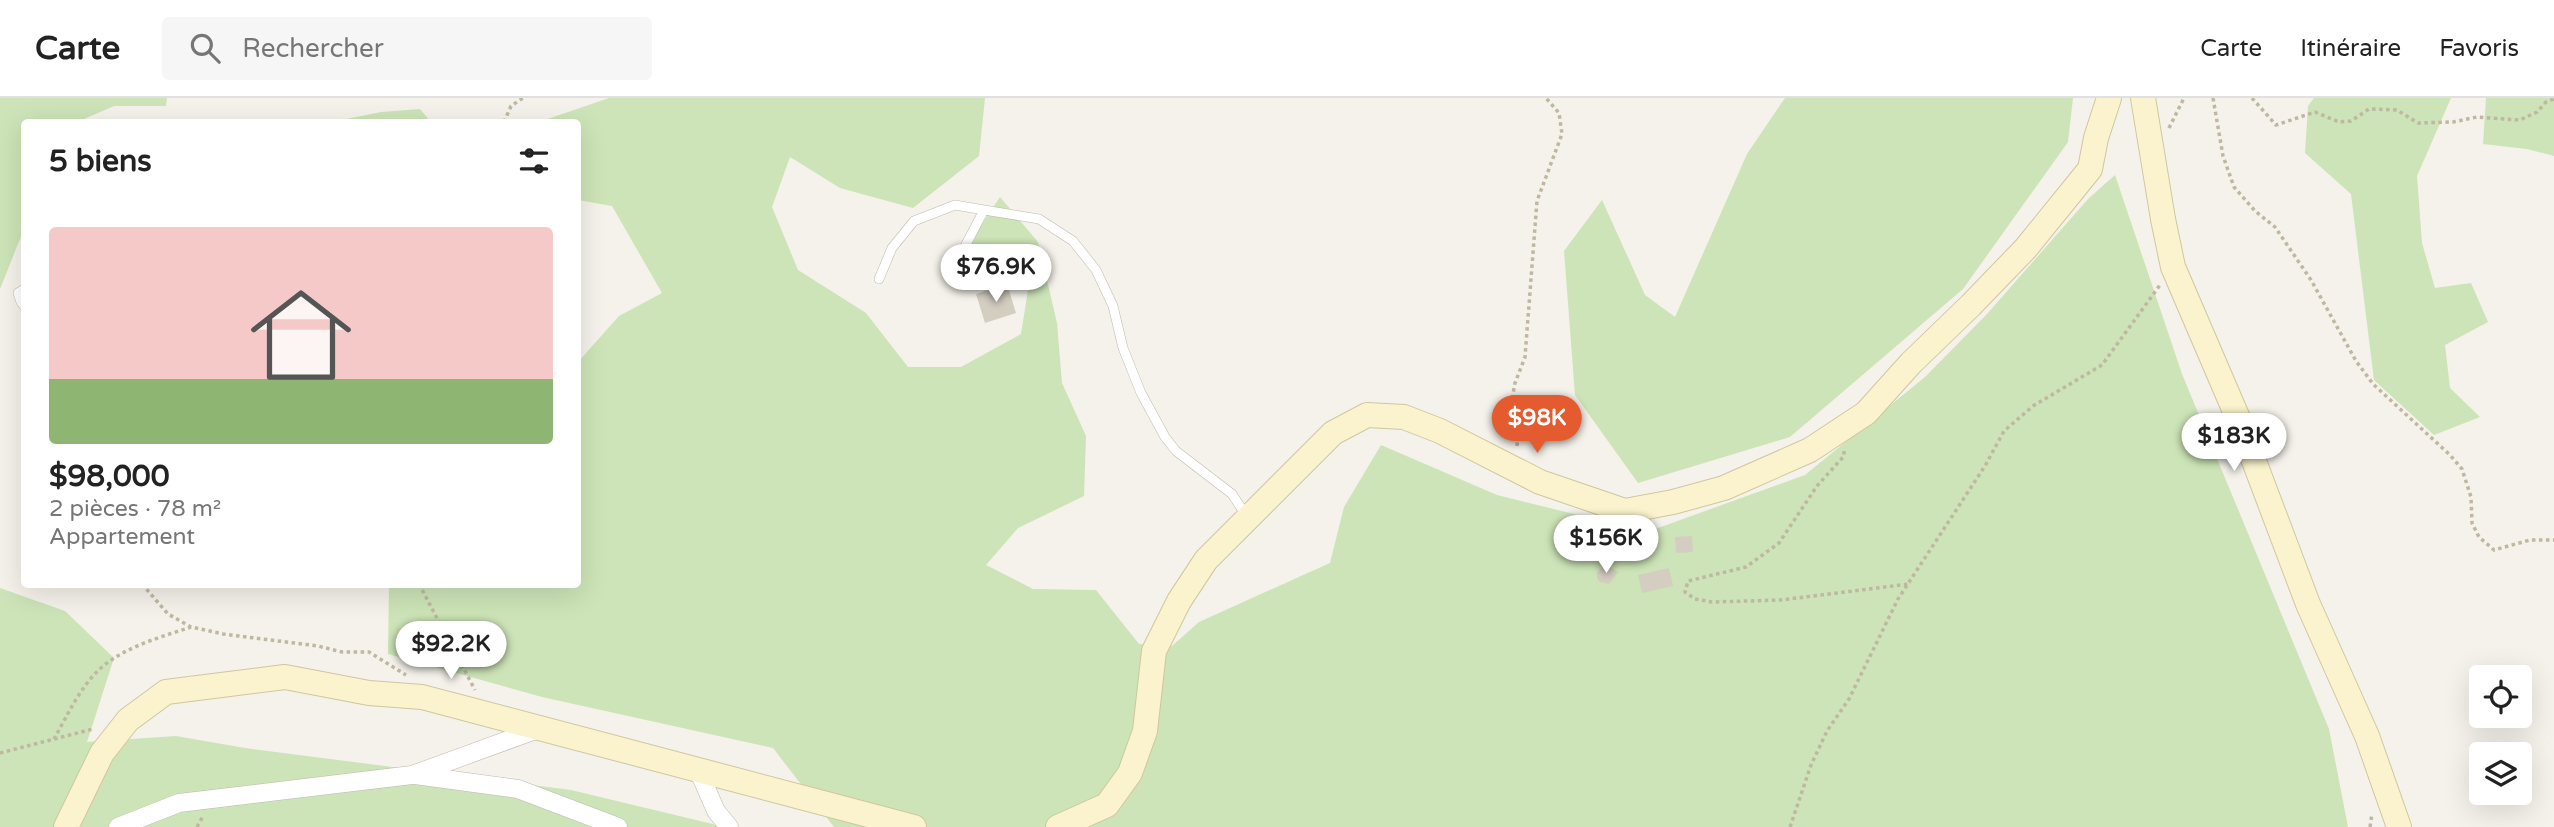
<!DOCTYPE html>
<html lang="fr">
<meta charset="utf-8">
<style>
body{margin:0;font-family:"Varela Round",sans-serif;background:#f6f6f6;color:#222;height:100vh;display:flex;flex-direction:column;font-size:26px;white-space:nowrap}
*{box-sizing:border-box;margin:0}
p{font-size:23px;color:#767676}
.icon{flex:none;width:38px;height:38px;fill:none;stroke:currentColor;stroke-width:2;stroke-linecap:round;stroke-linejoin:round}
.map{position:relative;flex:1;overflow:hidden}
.side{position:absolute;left:21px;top:21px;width:560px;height:469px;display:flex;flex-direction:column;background:#fff;border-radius:7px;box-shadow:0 7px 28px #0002}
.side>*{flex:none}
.buttons{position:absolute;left:2469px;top:567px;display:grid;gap:14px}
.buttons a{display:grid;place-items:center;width:63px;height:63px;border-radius:7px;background:#fff;box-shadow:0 7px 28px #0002;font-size:35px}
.price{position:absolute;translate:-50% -60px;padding:0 16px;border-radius:24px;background:#fff;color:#222;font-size:23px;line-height:46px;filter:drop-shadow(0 2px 4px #0008)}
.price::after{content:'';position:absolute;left:50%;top:42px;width:21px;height:16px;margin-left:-10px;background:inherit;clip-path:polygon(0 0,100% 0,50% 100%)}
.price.current{background:#e55b30;color:#fff}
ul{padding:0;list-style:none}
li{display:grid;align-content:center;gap:14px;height:371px;padding:0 28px}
li span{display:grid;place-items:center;height:217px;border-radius:7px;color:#555}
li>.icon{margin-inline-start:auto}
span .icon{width:126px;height:126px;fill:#fffc;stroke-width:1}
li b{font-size:30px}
h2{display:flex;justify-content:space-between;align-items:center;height:84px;padding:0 28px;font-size:30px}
header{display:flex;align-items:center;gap:42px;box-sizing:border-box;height:98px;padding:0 35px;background:#fff;border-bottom:2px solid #e0e0e0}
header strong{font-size:33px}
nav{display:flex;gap:38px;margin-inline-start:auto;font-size:24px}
.search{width:490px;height:63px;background:#f6f6f6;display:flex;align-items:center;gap:18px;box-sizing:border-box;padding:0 24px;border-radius:7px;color:#767676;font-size:26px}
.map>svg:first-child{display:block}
.green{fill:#cce4b7}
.building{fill:#d4cec1}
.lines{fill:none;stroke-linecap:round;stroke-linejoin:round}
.lane-casing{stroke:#bebaae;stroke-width:10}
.street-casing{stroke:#bebaae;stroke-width:19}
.secondary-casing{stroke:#cfc79e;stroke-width:26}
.path{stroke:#bfb7a0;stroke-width:3.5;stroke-dasharray:3.5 3.5;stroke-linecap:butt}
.lane{stroke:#fff;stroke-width:9}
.street{stroke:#fff;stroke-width:18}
.secondary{stroke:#faf3ce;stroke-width:24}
</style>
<header>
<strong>Carte</strong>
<div class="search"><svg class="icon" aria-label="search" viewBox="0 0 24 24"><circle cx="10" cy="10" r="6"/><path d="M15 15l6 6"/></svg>Rechercher</div>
<nav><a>Carte</a><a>Itinéraire</a><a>Favoris</a></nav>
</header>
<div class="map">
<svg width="2554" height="729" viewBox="0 0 2554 729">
<rect width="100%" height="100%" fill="#f4f2ea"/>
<path class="green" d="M0,0H167L166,8H114L77,24H24V131L0,191Z
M609,0H985L979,58L913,110L840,90L790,59L772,109L798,172L866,215L908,269H961L1021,236L1031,173L968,147L1000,99L1038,144L1057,225L1062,285L1086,338L1084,398L1018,430L986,467L1033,491L1096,492L1139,546L1172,548L1199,524L1330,465L1344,409L1381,347L1497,397L1647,434L1805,377L1925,279L1987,216L2088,101L2115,77L2182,276L2329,631L2348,729H834L773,650L542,599L388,556L389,487L578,486V264L619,218L662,195L612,108L578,102V24H539Z
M1785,0H2073L2068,44L1963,191L1790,339L1638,385L1575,297L1564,153L1602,102L1645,197L1675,219L1747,56Z
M2314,0H2451L2417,78L2422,145L2435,190L2471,185L2488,224L2445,247L2450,290L2480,319L2434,337L2374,282L2351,96L2305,55L2308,8Z
M2486,0H2554V58L2527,51L2483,46Z
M420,11L431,24H332L381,14Z
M0,490L65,513L114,560L87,644L176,638L245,650L571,692L725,729H0Z"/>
<path class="building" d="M1007,186L1016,215L985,225L976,196Z
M1692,438L1693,454L1676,455L1675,439Z
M1603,468H1608L1618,474L1609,486L1600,484L1597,480V475Z
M1669,470L1673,488L1642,495L1638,477Z"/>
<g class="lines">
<defs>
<path id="lane" d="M961,156L984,112L1039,121L1073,143L1096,172L1113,208L1123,250L1141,295L1165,339L1176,353L1232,396L1247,419
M879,181L892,150L914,123L955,107L984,112
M24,191L18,195L21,204L24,208"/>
<path id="street" d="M699,674L716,713L729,729
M415,677L518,691L618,729
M118,729L179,705L412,677L541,630"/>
<path id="secondary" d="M2143,0L2163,121L2173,169L2237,318L2308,506L2367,638L2399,729
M66,729L102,655L128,622L166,594L285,579L369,595L422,599L914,729
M1058,729L1107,707L1130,675L1145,633L1154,553L1179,503L1206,462L1333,335L1367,317L1404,319L1440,333L1540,384L1625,413L1673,404L1724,390L1810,352L1866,315L1911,265L1971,207L2026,150L2090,71L2096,40L2109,0"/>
</defs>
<use href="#lane" class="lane-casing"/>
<use href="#street" class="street-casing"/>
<use href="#secondary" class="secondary-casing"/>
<path class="path" d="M2213,0L2223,58L2234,89L2255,113L2275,129L2311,182L2356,263L2373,286L2450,357L2462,371L2471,399L2472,425L2479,439L2494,452L2530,442H2554
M2252,0L2276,27L2315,14L2339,24L2351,23L2369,11L2397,12L2418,25L2453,24L2477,19L2520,22L2537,14L2546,4L2554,1
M504,24L511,8L523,0
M2169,30L2184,0
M1517,348L1518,337L1510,312L1515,285L1525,259L1537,103L1562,36L1559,15L1546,0
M1844,353V358L1817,388L1779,445L1746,469L1688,483L1685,494L1695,501L1712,504L1781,502L1909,486
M142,486L168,516L191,529L223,536L318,548L342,554H369L406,577
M419,486L475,592
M54,641C67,618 81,587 102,569C127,548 161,539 191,529
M0,655L93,631
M197,729L203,718
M1790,729L1811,667L1827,633L1849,601L1898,501L1985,368L2004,333L2033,308L2102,267L2160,187
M2370,729L2372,716"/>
<use href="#lane" class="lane"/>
<use href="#street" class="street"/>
<use href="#secondary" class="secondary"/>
</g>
</svg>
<div class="buttons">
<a><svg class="icon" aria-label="locate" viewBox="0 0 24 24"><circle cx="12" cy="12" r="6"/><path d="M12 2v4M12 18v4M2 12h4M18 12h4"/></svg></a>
<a><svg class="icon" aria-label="layers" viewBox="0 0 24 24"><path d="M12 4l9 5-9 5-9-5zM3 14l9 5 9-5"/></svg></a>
</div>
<b class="price" style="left:996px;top:206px">$76.9K</b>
<b class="price current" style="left:1537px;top:357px">$98K</b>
<b class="price" style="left:2234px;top:375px">$183K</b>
<b class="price" style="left:1606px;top:477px">$156K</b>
<b class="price" style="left:451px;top:583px">$92.2K</b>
<section class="side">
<h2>5 biens<svg class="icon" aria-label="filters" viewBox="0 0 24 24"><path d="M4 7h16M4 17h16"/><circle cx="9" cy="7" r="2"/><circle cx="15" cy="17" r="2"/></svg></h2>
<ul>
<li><span style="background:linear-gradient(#f6c9c9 70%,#8fb573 0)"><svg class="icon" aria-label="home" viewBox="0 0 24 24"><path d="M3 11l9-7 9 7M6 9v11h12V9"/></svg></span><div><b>$98,000</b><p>2 pièces · 78 m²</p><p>Appartement</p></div></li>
</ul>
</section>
</div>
